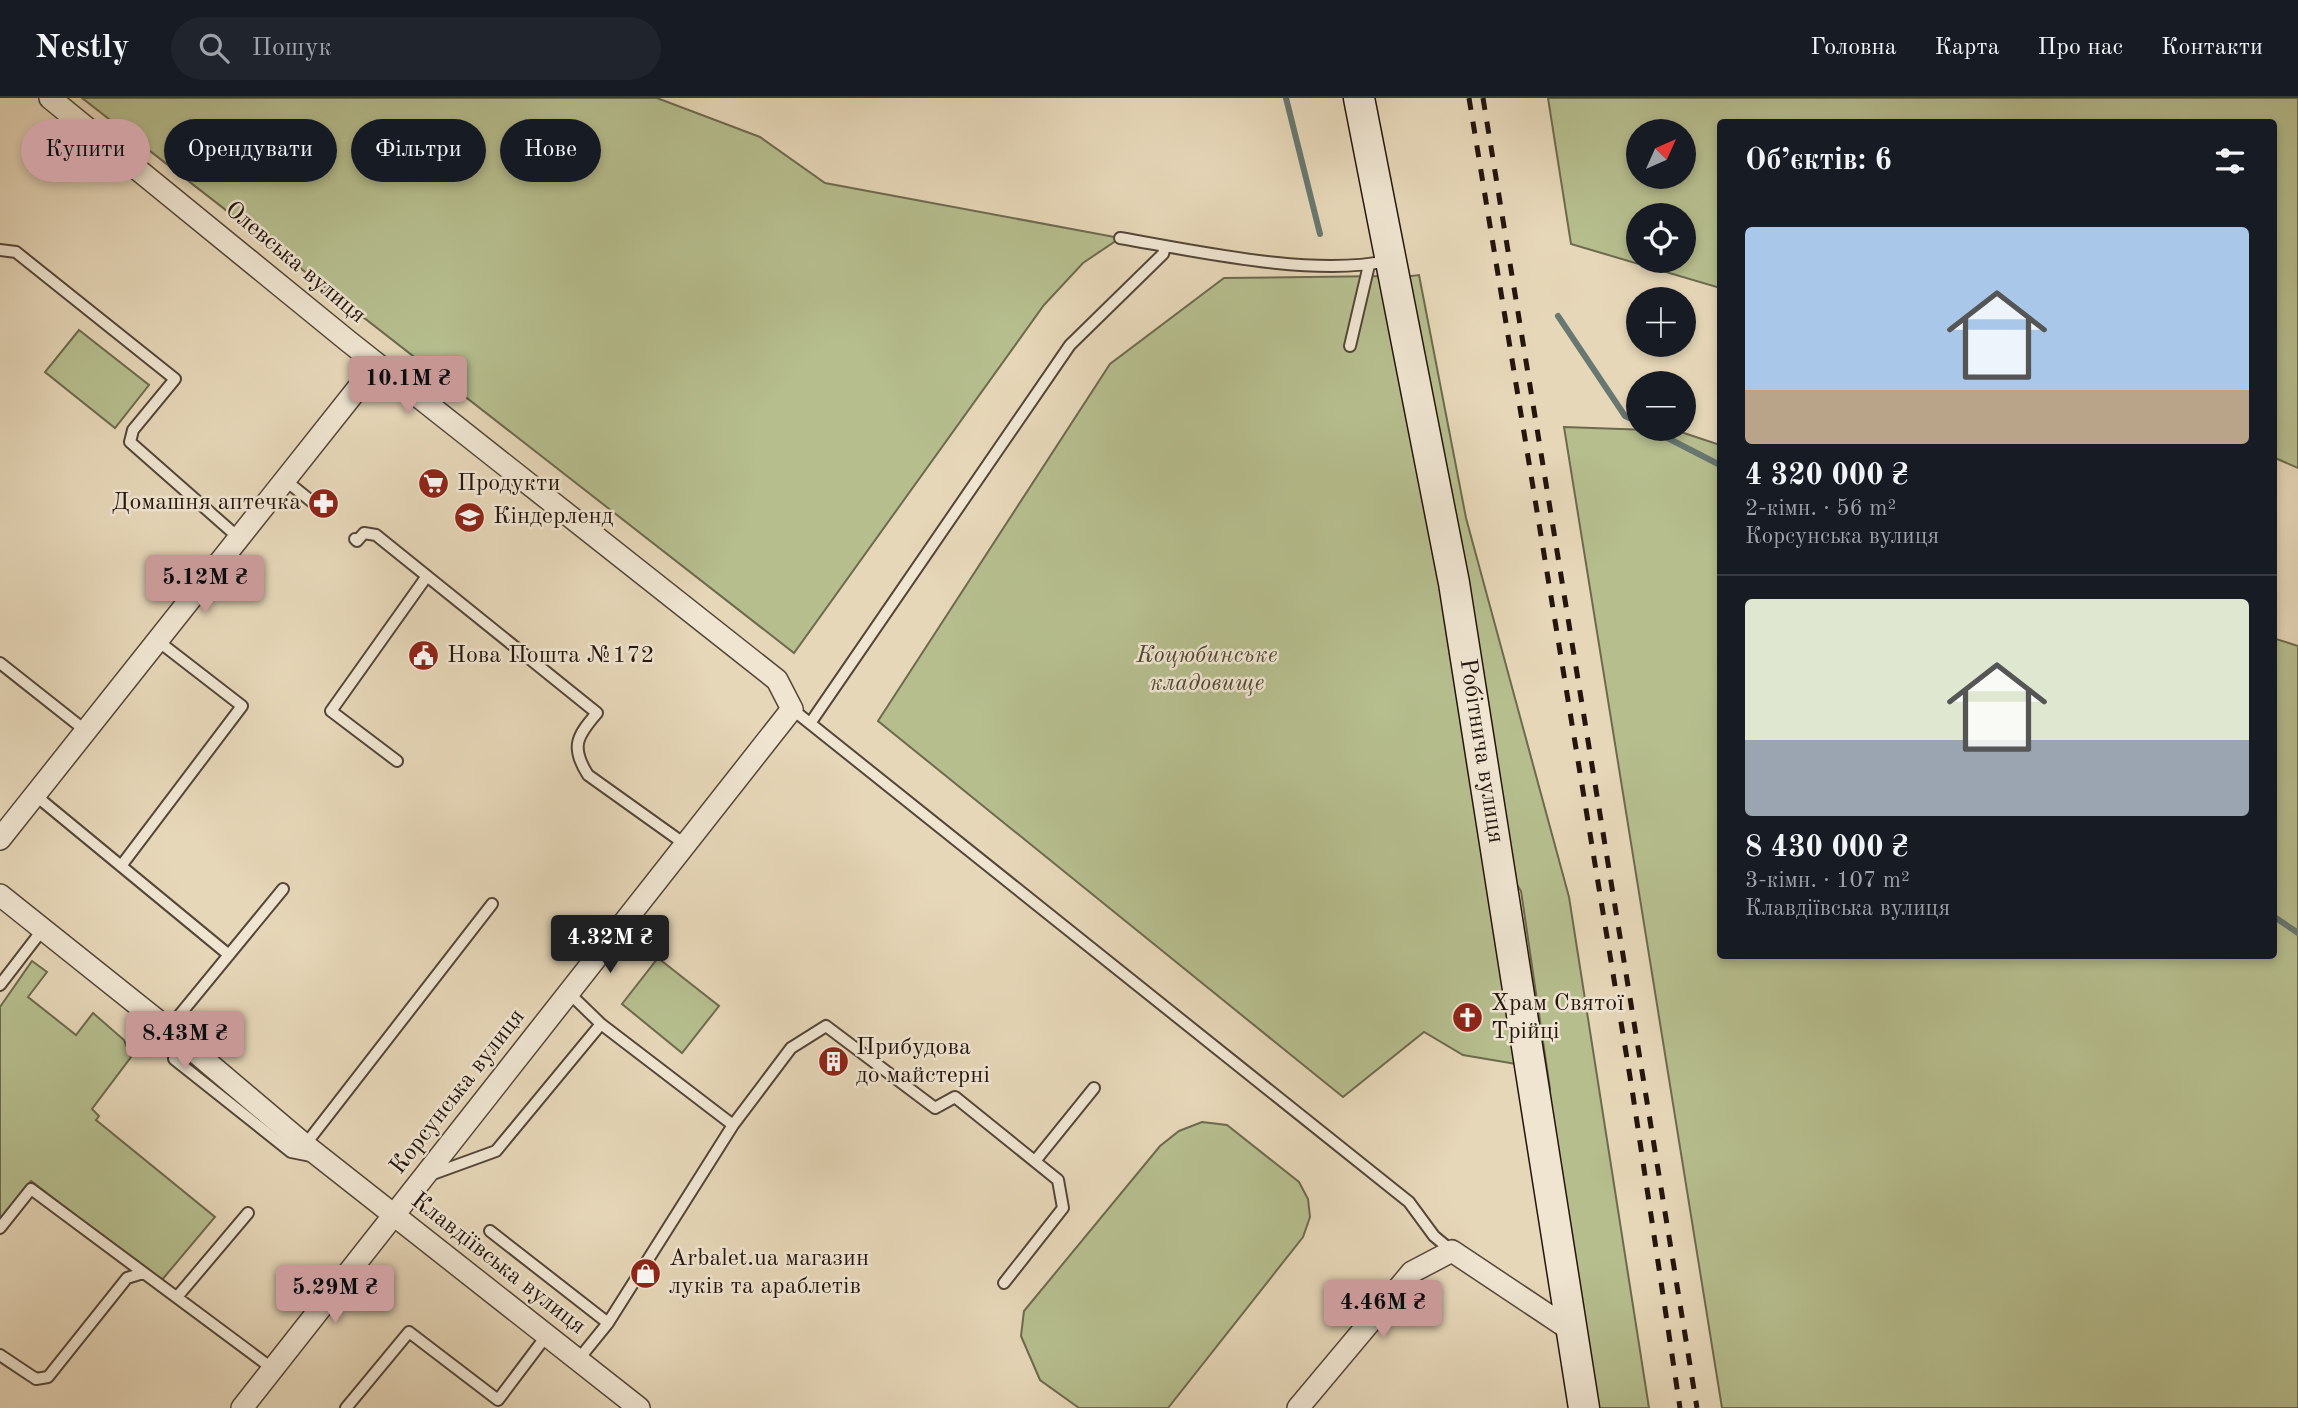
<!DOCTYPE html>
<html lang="uk">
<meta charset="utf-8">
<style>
body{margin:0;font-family:"Old Standard TT",serif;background:#20242c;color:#f1f3f6;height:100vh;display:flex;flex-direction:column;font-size:26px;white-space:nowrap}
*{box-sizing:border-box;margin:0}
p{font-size:23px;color:#9ea1a6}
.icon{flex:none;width:38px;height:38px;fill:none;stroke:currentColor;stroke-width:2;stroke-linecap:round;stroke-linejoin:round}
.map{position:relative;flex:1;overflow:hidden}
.details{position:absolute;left:1717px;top:21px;width:560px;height:840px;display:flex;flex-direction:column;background:#171b24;border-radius:7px;box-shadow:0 4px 10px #0003}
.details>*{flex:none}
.top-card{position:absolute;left:21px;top:21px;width:665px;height:63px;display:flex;gap:14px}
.needle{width:46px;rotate:45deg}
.tools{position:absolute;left:1626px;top:21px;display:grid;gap:14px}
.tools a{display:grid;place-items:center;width:70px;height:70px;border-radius:50%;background:#171b24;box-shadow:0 4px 10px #0003;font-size:35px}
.price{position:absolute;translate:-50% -60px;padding:0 16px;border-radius:7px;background:#c59692;color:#111;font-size:23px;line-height:46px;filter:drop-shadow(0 2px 4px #0008)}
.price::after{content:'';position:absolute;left:50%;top:42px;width:21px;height:16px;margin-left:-10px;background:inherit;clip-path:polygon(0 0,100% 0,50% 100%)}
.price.on{background:#222;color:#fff}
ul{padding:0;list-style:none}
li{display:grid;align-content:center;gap:14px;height:371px;padding:0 28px}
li+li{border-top:2px solid #363941}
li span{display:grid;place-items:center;height:217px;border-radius:7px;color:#555}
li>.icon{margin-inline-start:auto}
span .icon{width:126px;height:126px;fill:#fffc;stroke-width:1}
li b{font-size:30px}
h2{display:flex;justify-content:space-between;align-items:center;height:84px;padding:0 28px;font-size:30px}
.chip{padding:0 24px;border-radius:32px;background:#171b24;box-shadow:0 4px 10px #0003;font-size:24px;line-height:63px}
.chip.on{background:#c59692;color:#111}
header{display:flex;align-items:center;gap:42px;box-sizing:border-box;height:98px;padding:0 35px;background:#171b24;border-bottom:2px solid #363941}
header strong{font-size:33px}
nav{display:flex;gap:38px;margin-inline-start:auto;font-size:24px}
.search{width:490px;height:63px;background:#20242c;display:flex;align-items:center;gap:18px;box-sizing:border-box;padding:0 24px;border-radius:38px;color:#9ea1a6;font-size:26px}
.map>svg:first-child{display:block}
.green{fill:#b6be8e;stroke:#6d6a4e;stroke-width:2;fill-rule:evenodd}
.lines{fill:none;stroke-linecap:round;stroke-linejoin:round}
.stream{stroke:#68776f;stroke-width:6}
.lane-casing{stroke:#544638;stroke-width:14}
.street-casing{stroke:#544638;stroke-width:24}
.secondary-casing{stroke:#24150e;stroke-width:33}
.lane{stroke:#efe5d1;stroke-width:10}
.street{stroke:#efe5d1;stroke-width:21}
.secondary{stroke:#efe5d1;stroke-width:30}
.rail{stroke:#24150e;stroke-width:5;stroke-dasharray:12 12;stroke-linecap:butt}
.labels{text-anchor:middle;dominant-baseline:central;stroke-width:5;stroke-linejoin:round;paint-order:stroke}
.street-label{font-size:24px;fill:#24150e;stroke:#efe5d1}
.poi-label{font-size:24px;fill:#24150e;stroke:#efe5d1;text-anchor:start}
.park-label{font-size:24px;font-style:italic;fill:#504834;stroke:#efe5d1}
</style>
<header>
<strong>Nestly</strong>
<div class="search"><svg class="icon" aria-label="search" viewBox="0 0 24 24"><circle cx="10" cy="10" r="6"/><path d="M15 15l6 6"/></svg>Пошук</div>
<nav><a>Головна</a><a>Карта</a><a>Про нас</a><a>Контакти</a></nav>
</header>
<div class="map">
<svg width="2298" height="1310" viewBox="0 0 2298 1310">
<rect width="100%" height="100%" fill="#e6d7b8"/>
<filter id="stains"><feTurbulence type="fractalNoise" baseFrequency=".00286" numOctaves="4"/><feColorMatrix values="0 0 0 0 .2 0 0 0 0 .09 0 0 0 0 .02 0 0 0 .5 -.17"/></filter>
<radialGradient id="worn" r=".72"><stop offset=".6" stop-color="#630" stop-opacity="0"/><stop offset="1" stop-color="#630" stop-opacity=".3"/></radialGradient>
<path class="green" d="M82,0H657L760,39L825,85L1120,140L1083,165L1044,207L794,555Z
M1548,0H2298V370L2273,359V24H1720V190L1571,146ZM1684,33V79H1638V33ZM1684,117V163H1638V117Z
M1419,177L1466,420L1569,799L1649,1310H1591L1545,1008L1550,991L1521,793L1510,776L1403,179Z
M1385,178L1443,487L1522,967L1463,957L1424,934L1343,999L878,623L1110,266L1224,180Z
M79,232L149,287L115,330L45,274Z
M1564,329L1678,333L1720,347V858H2273V540L2298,548V1310H1722Z
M658,860L719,908L682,955L622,906Z
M32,863L47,874L28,899L76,937L93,915L124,942L131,959L92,1011L99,1018L96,1022L215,1119L161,1183L31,1083L0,1122V909Z
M1202,1024L1227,1027L1299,1084L1308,1101L1310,1119L1303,1139L1168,1310H1079L1040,1282L1021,1238L1024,1213L1160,1048L1179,1033Z"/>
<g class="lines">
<path class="stream" d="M1286,0L1320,136
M1558,218L1625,318L1638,324
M1650,331L1720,367
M2273,818L2298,835"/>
<defs>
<path id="lane" d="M1120,140C1196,153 1312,179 1387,163
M0,152L16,154L175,281L133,332L130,344L239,440
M1350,248L1369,167
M285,382L316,407
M355,441L357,443L364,435L376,437L597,615C577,638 570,649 588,677L686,747
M0,565L86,633
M792,611L1409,1104L1434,1138L1452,1153
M811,624L1070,247L1163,156L1165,148
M397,663L331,613L427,478
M35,697L229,857
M121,768L242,608L158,543
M0,887L43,831
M569,895L601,926L733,1027L791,950L826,928L935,1010L955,999L1058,1082L1063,1110L1004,1185
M168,931L283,791
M174,961L291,1054L311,1058
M305,1047L492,806
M1035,1063L1094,990
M430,1077L496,1053L601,926
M0,1130L31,1091L273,1271
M490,1133L608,1225L578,1262
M177,1199L248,1115
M608,1225L733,1027
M0,1257L36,1281L48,1279L127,1180L143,1175
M346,1310L409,1234L498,1302L547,1237"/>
<path id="street" d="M50,0L348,243L777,582L792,611L242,1310
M0,741L377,266
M0,797L168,931L305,1047L639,1310
M1298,1310L1412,1174L1452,1153L1572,1233"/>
<path id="secondary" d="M1359,0L1454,485L1584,1310"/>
</defs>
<use href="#lane" class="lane-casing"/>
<use href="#street" class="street-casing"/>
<use href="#secondary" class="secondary-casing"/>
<use href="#lane" class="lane"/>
<use href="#street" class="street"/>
<use href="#secondary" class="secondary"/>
<path class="rail" d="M1469,0L1632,991L1680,1310
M1483,0L1697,1310"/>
</g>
<defs>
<symbol id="supermarket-disc" viewBox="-11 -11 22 22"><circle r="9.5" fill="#8f2418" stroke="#efe5d1"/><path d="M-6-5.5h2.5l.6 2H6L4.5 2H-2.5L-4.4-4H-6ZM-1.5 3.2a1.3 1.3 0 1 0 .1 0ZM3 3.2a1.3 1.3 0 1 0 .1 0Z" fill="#fff"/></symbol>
<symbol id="pharmacy-disc" viewBox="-11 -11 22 22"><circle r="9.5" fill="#8f2418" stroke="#efe5d1"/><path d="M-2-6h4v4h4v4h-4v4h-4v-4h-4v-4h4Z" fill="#fff"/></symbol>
<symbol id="school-disc" viewBox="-11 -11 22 22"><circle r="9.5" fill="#8f2418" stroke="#efe5d1"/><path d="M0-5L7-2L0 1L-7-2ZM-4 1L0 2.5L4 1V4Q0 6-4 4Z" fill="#fff"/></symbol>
<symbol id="civic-disc" viewBox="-11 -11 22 22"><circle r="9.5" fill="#8f2418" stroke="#efe5d1"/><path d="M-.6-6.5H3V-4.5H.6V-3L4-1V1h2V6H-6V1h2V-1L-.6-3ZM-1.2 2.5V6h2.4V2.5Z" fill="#fff"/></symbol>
<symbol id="church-disc" viewBox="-11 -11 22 22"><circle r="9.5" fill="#8f2418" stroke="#efe5d1"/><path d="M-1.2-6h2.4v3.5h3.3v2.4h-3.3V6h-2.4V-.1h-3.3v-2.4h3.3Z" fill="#fff"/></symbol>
<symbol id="building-disc" viewBox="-11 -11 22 22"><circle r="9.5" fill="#8f2418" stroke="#efe5d1"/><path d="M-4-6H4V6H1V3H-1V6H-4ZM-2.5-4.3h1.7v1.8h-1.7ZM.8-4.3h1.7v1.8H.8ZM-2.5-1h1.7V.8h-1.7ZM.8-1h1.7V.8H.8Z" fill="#fff"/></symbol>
<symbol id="shop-disc" viewBox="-11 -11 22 22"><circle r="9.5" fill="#8f2418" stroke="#efe5d1"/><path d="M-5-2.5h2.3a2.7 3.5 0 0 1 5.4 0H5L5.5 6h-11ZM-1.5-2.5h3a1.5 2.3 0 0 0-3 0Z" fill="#fff"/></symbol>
</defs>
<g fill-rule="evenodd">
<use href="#supermarket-disc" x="416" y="368" width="35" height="35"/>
<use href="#pharmacy-disc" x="306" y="388" width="35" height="35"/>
<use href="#school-disc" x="452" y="402" width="35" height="35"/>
<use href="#civic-disc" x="406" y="540" width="35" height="35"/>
<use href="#church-disc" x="1450" y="902" width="35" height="35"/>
<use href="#building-disc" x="816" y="946" width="35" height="35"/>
<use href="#shop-disc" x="628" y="1158" width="35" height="35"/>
</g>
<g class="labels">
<g class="street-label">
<text transform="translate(295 165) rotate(40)">Олевська вулиця</text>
<text transform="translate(1481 653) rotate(81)">Робітнича вулиця</text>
<text transform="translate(458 994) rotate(-52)">Корсунська вулиця</text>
<text transform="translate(498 1166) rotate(38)">Клавдіївська вулиця</text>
</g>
<g class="poi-label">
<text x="457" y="386">Продукти</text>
<text x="301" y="405" text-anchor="end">Домашня аптечка</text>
<text x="493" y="419">Кіндерленд</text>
<text x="447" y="558">Нова Пошта №172</text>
<text x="1491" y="906">Храм Святої<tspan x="1491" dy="28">Трійці</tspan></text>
<text x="856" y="950">Прибудова<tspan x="856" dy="28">до майстерні</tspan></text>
<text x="669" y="1161">Arbalet.ua магазин<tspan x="669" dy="28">луків та араблетів</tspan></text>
</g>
<g class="park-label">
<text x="1207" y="558">Коцюбинське<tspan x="1207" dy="28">кладовище</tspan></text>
</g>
</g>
<rect width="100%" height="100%" filter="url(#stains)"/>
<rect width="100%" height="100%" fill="url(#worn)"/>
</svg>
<div class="tools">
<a><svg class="needle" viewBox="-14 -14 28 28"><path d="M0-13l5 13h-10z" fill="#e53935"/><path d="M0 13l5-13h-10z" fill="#9ea1a6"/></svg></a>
<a><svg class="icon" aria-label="locate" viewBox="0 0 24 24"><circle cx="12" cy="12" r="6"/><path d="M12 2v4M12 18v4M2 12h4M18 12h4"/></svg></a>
<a>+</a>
<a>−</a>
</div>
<b class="price" style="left:408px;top:318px">10.1M ₴</b>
<b class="price" style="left:205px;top:517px">5.12M ₴</b>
<b class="price on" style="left:610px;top:877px">4.32M ₴</b>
<b class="price" style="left:185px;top:973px">8.43M ₴</b>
<b class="price" style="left:335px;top:1227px">5.29M ₴</b>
<b class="price" style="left:1383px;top:1242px">4.46M ₴</b>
<div class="top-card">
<a class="chip on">Купити</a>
<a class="chip">Орендувати</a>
<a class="chip">Фільтри</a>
<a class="chip">Нове</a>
</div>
<section class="details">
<h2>Об’єктів: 6<svg class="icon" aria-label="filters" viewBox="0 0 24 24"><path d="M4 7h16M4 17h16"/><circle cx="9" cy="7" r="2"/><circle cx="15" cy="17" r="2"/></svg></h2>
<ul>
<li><span style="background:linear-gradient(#a9c7e8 75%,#b9a48a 0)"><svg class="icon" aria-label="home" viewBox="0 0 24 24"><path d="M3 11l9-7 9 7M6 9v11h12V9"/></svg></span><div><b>4 320 000 ₴</b><p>2-кімн. · 56 m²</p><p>Корсунська вулиця</p></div></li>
<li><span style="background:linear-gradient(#dfe7d0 65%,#9aa5b1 0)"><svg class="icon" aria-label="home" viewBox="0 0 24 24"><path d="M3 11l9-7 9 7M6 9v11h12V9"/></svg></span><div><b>8 430 000 ₴</b><p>3-кімн. · 107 m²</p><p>Клавдіївська вулиця</p></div></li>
</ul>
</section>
</div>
